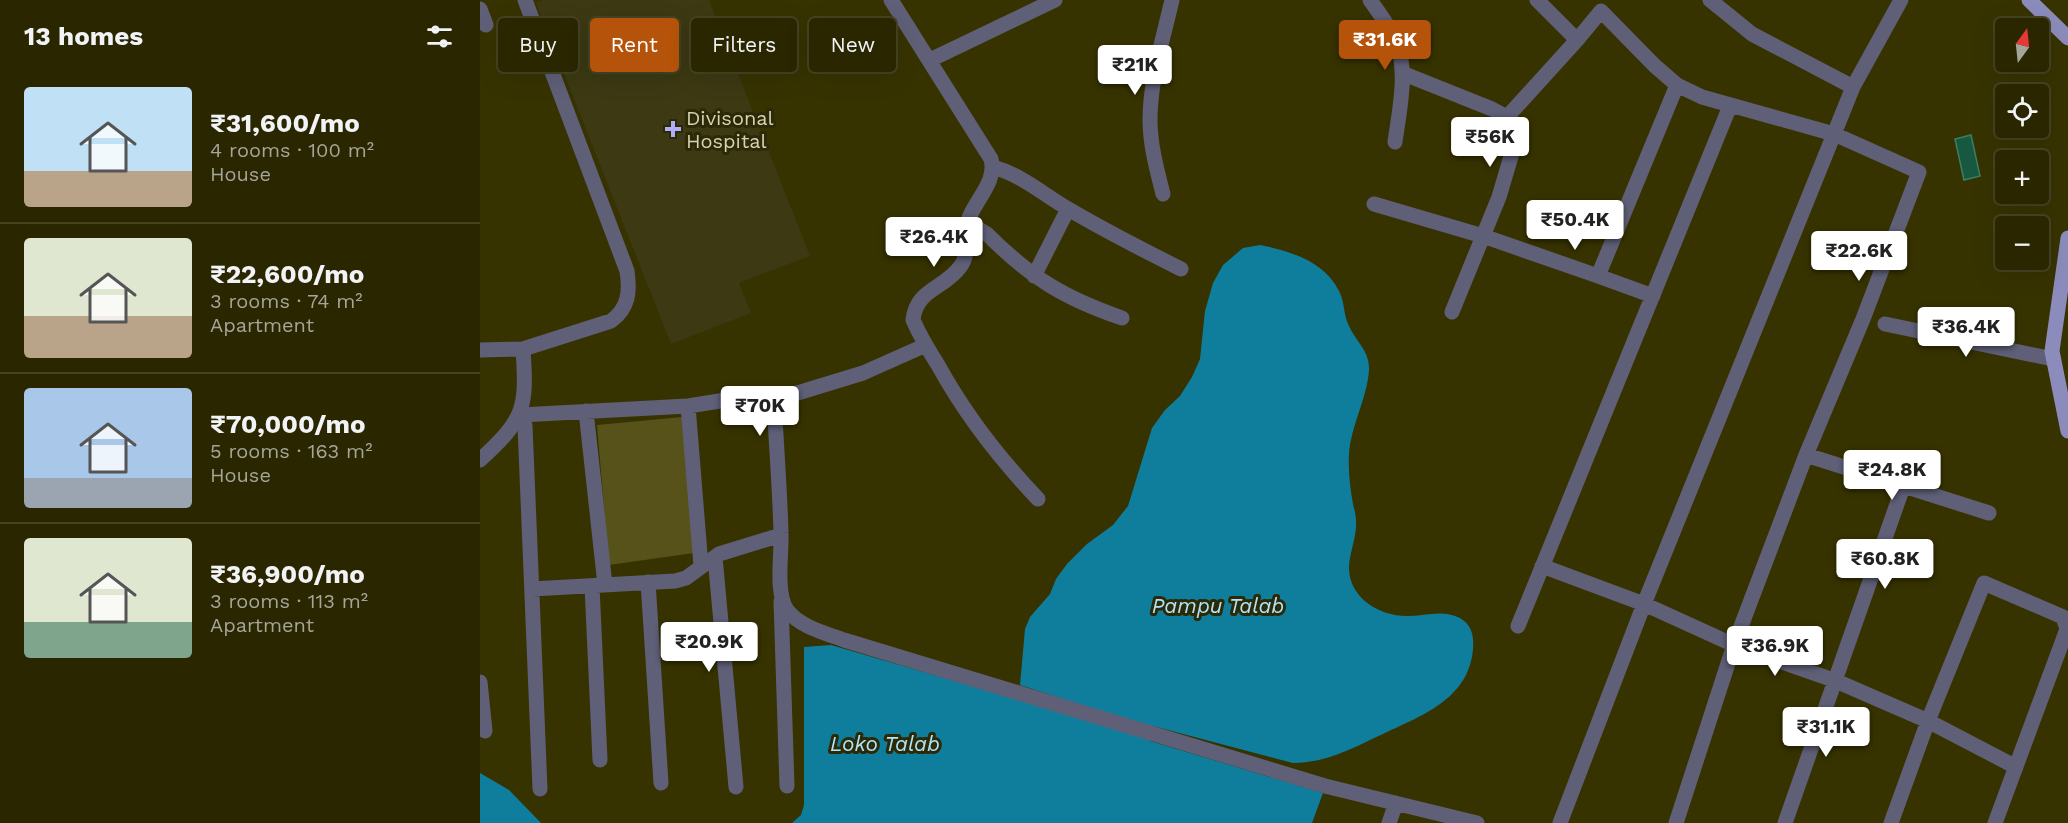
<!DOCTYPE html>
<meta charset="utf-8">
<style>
body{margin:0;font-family:"Work Sans",sans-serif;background:#35320f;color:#f1f3f6;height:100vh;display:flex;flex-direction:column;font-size:22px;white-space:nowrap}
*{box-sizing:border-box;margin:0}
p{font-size:20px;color:#a5a599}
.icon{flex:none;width:33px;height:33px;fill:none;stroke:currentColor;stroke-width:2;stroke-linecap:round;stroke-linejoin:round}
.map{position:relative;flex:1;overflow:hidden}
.panel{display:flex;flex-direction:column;background:#292600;width:480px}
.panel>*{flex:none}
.hud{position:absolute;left:18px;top:18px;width:570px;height:54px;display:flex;gap:12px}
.needle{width:39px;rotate:15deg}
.fabs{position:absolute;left:1515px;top:18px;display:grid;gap:12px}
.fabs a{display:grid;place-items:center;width:54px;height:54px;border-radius:6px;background:#292600;box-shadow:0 6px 24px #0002,0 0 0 2px #454322;font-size:30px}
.price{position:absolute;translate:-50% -51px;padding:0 14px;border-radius:6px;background:#fff;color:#222;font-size:20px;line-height:39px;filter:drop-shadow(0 2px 3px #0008)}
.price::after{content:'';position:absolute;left:50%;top:36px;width:18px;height:14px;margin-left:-9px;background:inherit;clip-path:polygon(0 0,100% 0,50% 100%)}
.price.current{background:#b45309;color:#fff}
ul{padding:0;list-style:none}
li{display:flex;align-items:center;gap:18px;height:150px;padding:0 24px}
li+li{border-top:2px solid #454322}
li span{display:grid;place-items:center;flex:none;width:168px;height:120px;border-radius:6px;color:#555}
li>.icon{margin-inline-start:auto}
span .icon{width:72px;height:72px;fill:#fffc;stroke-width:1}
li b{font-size:26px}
h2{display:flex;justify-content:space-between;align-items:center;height:72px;padding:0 24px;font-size:26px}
.chip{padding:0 21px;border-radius:6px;background:#292600;box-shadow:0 6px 24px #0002,0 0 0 2px #454322;font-size:21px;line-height:54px}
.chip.current{background:#b45309;color:#fff}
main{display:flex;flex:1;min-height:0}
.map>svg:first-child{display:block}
.built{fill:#3c3913}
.green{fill:#57521a}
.water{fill:#0f7e9d}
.building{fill:#185840;stroke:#3a7f63;stroke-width:1.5}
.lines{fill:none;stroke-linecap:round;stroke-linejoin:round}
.minor{stroke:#5f6078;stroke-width:15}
.major{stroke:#8c8cbc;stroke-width:15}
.poi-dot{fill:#afaefa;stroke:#2c2907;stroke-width:2}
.labels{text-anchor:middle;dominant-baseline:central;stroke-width:6;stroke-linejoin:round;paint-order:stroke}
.poi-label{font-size:20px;fill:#d5d3b4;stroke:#2c2907;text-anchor:start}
.water-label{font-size:21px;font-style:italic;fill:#afe4f9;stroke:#2c2907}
</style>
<main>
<section class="panel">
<h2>13 homes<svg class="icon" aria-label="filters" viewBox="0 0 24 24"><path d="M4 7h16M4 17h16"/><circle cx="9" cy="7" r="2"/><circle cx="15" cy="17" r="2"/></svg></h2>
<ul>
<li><span style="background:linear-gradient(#bfe0f5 70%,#b9a48a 0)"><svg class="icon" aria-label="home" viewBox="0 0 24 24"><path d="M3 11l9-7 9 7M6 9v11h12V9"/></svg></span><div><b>₹31,600/mo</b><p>4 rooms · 100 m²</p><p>House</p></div></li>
<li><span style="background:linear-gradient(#dfe7d0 65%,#b9a48a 0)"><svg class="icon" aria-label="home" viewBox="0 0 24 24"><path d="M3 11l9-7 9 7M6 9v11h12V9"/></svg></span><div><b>₹22,600/mo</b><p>3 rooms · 74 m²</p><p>Apartment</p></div></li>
<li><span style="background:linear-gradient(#a9c7e8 75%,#9aa5b1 0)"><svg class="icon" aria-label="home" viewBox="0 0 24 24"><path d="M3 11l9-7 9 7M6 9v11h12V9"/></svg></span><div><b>₹70,000/mo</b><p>5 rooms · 163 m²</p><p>House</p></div></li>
<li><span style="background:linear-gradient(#dfe7d0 70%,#7fa58c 0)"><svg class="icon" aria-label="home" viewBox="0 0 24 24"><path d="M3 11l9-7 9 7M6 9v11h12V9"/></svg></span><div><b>₹36,900/mo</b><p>3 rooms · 113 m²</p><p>Apartment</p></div></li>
</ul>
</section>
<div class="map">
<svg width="1588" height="823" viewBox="0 0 1588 823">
<rect width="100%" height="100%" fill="#373300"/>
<path class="built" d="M64,0H229L330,256L259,283L271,313L191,344L56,3Z"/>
<path class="green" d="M202,417L214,553L129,565L117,425Z"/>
<path class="water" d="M780,245C810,251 844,261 859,291C865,302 863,315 869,326C876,342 890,351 889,370C887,399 871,425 869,454C868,470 870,488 873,504C874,509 876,515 876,521C877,536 870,551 869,566C868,597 898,616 927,616C945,616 963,609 980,618C992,625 994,636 993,649C989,697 946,714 907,732C877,746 847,763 813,763L673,726L670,741L843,793L832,823H312L321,815L324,805V647L351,645L636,728L639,717L540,685L545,629L550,617L570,594L576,579L587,564L607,544L633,525L648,506L672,428L685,410L700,396L712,377L720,359L725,311L733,283L743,265L763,248Z
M0,773L29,790L61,823H0Z"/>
<path class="building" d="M1491,135L1500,176L1484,180L1475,139Z"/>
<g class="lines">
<path class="minor" d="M411,0L511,159C517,181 497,198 489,218C483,234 491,253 480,267C464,289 436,289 433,320C440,336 449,351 458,365C486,416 518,457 558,499
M890,0C899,13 911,28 917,44C928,72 919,113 915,142
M1057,0L1097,40
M1230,0L1272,34L1373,87
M0,9L6,25
M450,60L575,0
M922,73L1012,109L1027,117L1033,128L1032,153L1019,197L972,312
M1027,117L1097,40L1121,11L1175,66L1197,85L1222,97L1354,134L1439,172L1383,319L1326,455L1254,645L1196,823
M513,167C542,175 564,195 590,210C626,231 663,250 701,269
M683,194C677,170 670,145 670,120C670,80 683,39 692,0
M894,204L1003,236L1118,276L1197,85
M487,227L499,229L507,234C551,278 584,298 642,318
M554,276L588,209
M1118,276L1173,296
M1405,324L1573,359
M0,350L43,349
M288,402L383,373L446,345
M208,406L221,566
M106,411L125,585
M40,415L208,406L271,396L288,402L295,417C297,456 300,494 301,533C302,553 295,593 307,610C320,627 345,633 364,640L845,786L997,823
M42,415L45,426L60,789
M1326,455L1509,513
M0,460C45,419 47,408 43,349L131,321C149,308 150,291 147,271L45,0
M235,557L256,787
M1062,566L1164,604L1254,645L1356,681L1448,721L1536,767
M168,582L181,783
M112,586L120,760
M52,589L195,581L206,578L239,554L301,535
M301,601L307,786
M1038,626L1250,106
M0,682L5,731
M909,823L916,803
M1080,823L1164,604L1373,87L1421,0
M1305,823L1423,487
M1411,823L1448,721L1504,583L1583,617L1587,629L1515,823"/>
<path class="major" d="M1549,0L1588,38
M1588,238L1572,351L1588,431"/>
</g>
<path class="poi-dot" d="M190 120h6v6h6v6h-6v6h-6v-6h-6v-6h6z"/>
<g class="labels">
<g class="poi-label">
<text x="206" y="118">Divisonal<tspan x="206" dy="23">Hospital</tspan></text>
</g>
<g class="water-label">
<text x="738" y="605">Pampu Talab</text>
<text x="405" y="743">Loko Talab</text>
</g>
</g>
</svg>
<div class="fabs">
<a><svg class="needle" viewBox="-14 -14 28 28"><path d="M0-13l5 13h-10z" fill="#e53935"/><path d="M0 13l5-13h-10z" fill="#a5a599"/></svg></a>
<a><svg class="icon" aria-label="locate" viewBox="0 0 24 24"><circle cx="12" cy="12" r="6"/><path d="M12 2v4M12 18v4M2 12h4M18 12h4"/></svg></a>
<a>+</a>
<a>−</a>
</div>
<b class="price current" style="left:905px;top:71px">₹31.6K</b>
<b class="price" style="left:655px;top:96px">₹21K</b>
<b class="price" style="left:1010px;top:168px">₹56K</b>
<b class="price" style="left:1095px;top:251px">₹50.4K</b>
<b class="price" style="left:454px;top:268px">₹26.4K</b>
<b class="price" style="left:1379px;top:282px">₹22.6K</b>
<b class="price" style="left:1486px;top:358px">₹36.4K</b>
<b class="price" style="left:280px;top:437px">₹70K</b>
<b class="price" style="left:1412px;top:501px">₹24.8K</b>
<b class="price" style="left:1405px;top:590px">₹60.8K</b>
<b class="price" style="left:229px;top:673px">₹20.9K</b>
<b class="price" style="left:1295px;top:677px">₹36.9K</b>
<b class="price" style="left:1346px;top:758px">₹31.1K</b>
<div class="hud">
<a class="chip">Buy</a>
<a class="chip current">Rent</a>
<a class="chip">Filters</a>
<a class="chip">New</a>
</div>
</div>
</main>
